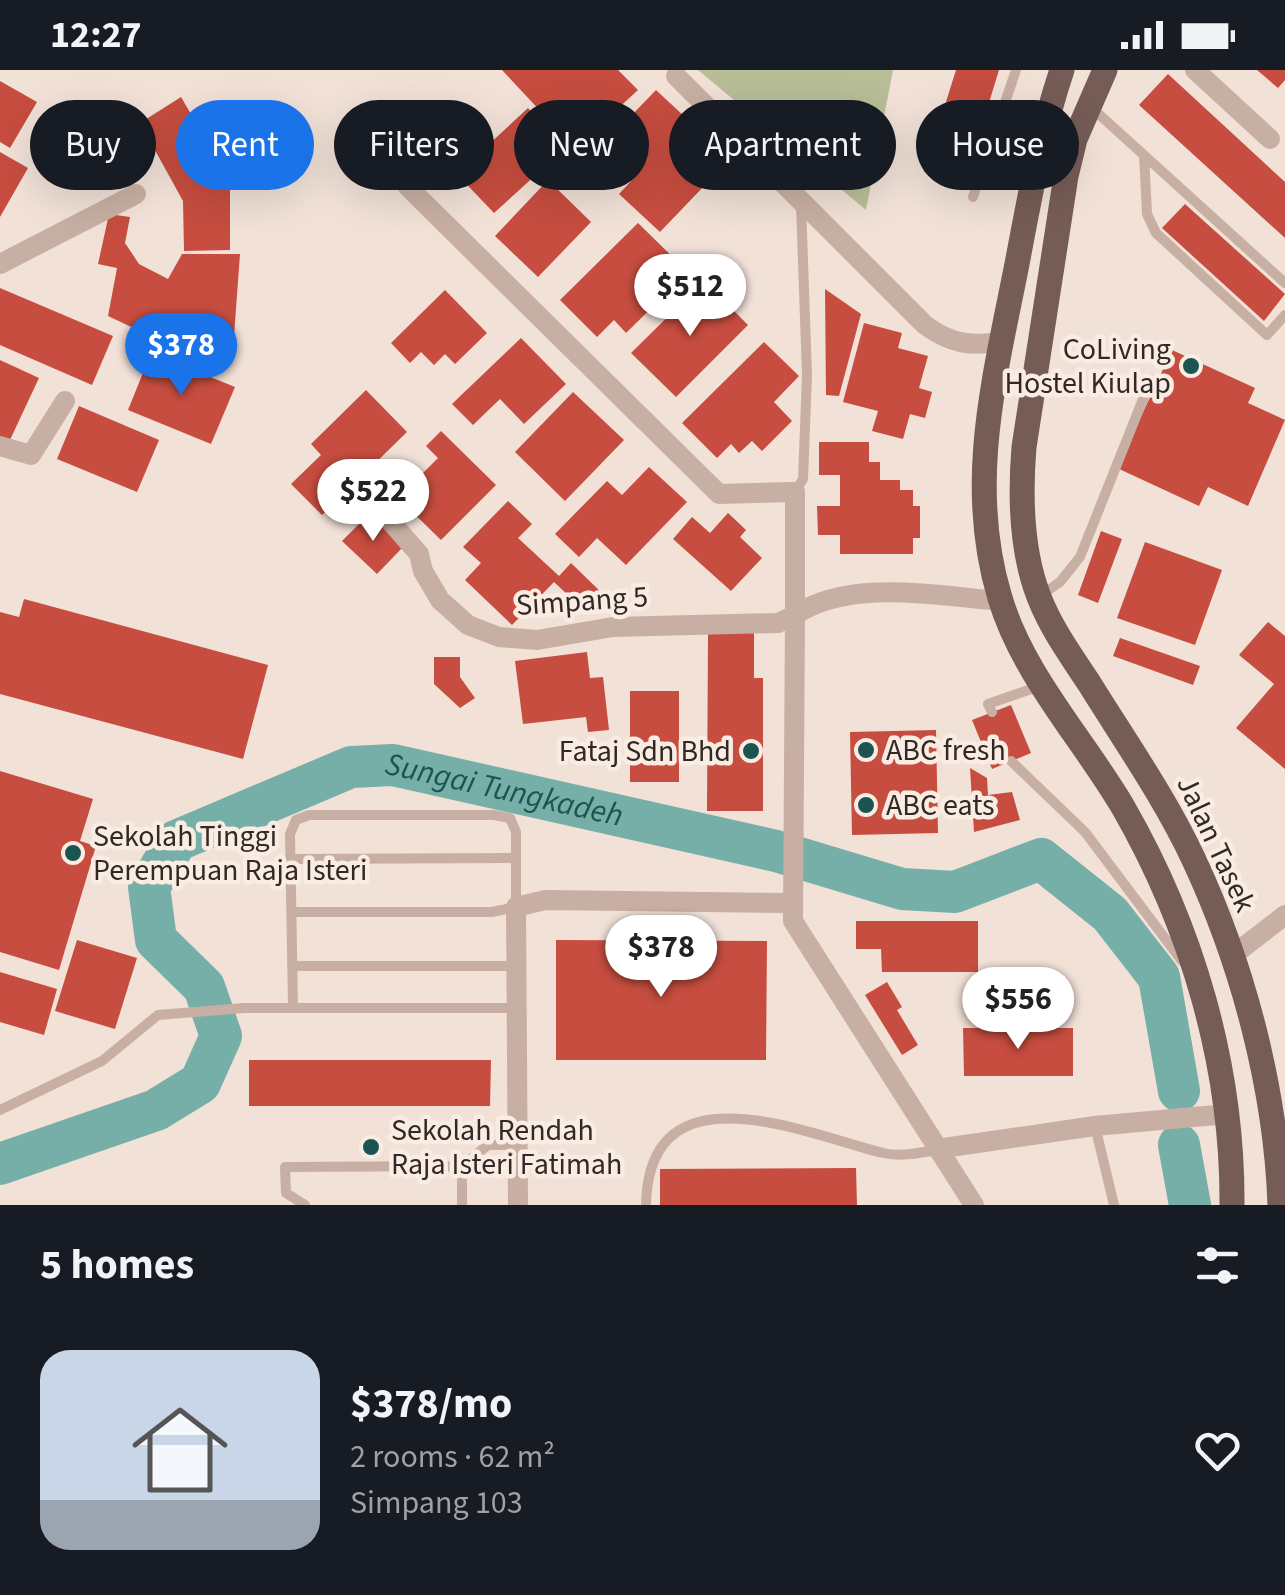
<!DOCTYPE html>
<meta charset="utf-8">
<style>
body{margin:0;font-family:"Source Sans 3",sans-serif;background:#20242c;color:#f1f3f6;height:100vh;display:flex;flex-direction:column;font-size:38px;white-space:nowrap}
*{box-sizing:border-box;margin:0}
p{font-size:32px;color:#9ea1a6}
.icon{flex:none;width:55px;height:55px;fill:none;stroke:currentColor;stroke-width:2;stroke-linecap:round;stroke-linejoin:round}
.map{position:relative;height:1135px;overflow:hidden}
.details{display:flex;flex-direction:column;background:#171b24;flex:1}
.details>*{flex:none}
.top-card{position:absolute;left:30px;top:30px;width:1225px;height:90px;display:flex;gap:20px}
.price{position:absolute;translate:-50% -85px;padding:0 22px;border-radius:35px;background:#fff;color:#222;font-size:32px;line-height:65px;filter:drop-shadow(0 2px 5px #0008)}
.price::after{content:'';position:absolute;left:50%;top:60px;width:30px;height:22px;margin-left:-15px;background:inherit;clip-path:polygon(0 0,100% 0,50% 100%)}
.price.active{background:#1a73e8;color:#fff}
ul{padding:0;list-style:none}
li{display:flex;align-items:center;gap:30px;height:250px;padding:0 40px}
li+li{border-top:2px solid #363941}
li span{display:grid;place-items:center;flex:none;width:280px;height:200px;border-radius:30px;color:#555}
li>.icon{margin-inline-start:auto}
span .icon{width:120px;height:120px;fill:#fffc;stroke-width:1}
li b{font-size:42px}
h2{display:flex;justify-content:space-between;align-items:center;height:120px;padding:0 40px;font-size:42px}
.pill{padding:0 35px;border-radius:45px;background:#171b24;box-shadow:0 10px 40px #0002;font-size:35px;line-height:90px}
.pill.active{background:#1a73e8;color:#fff}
.status{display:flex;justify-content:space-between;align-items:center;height:70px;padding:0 50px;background:#171b24;direction:ltr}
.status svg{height:28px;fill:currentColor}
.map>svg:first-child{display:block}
.green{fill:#b8bf97}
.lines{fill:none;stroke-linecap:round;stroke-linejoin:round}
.river{stroke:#76aea8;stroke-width:42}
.building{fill:#c64d3f}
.service{stroke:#c8afa3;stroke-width:10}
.minor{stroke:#c8afa3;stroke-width:20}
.primary{stroke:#765c56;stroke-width:25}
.poi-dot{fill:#1b5450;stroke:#f9ece3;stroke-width:4}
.labels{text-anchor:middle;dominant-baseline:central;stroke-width:9;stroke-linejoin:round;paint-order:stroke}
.poi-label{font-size:30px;fill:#332825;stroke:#f9ece3;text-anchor:start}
.street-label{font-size:30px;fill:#332825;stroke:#f9ece3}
.water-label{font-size:32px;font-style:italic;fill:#1b5450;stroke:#f9ece3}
</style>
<div class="status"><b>12:27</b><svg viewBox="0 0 49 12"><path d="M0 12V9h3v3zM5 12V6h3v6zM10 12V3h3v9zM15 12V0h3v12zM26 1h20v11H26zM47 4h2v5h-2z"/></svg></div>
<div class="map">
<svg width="1285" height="1135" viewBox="0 0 1285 1135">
<rect width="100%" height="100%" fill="#f1e1d7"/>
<path class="green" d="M698,0H893L866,140Z"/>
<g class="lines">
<g class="river">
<path d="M1179,1075L1190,1135"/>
<path id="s1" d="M0,1094L156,1040L200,1013L221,966L204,917L156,870L149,817L176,771L351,697L393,695L776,781L902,819L955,822L1041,789L1110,844L1159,907L1179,1021"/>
</g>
</g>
<path class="building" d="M502,0H618L638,20L575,78Z
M956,0H999L964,114L924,102Z
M1257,0H1285V10L1278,18Z
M1168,4L1285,112V168L1139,35Z
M0,11L37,32L10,78L0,72Z
M656,20L730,89L660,162L619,124L634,108L601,77Z
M181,27L230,111V180L184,181L183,131L140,53Z
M528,38L557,69L531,93L539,102L494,143L452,99L470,83L474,88Z
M0,82L28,98L0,147Z
M548,110L591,152L538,207L495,166Z
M1185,134L1285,224L1264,251L1162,158Z
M109,144L130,147L125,173L139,194L168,209L182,184H240L232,293L205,282L199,289L108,246L117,198L98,194Z
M638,153L688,202L626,263L614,250L597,267L560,230Z
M704,211L748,255L676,327L631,283Z
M0,218L113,266L92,315L0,275Z
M825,219L861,244L839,326L826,325Z
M445,220L487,263L455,294L445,284L434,295L421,282L410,293L391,273Z
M864,253L902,263L898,278L928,286L919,318L932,322L925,348L910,344L903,369L872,361L878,341L843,332Z
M521,268L566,314L524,354L500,329L473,355L452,334Z
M764,272L799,306L774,332L792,351L762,381L752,371L739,383L731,374L717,388L682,353Z
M1172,280L1255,318L1248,333L1285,350L1248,436L1208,417L1199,436L1117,398Z
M151,283L235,317L211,374L128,340Z
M0,290L39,308L9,372L0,367Z
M366,320L407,362L322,445L291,414L321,385L311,374Z
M573,322L624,370L565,431L515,382Z
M79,336L159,370L137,422L57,389Z
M441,361L496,415L441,470L398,428L438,388L426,376Z
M819,372H869V392H880V410H900V420H913V436H920V468H913V484H840V465H818L817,436H840V405H819Z
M649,397L687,432L626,495L597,468L579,487L555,464L607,411L622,425Z
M508,431L532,454L518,468L559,506L571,493L604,525L587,543L554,512L512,555L465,510L481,493L463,477Z
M728,443L746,460L740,467L762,488L731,521L673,469L692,447L710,463Z
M369,444L403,477L377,504L342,471Z
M1101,461L1122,469L1098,533L1078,525Z
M1145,472L1222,500L1195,575L1117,548Z
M24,529L268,595L243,689L0,624V542L19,547Z
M1268,552L1285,566V699L1236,658L1274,614L1239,585Z
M708,563H754V608H763V741H707Z
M1120,568L1200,596L1193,615L1113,586Z
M587,582L590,608L603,607L609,660L588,662L586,647L523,654L515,591Z
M434,587H460V607L475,628L460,638L434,614Z
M630,621H679V712H630Z
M1011,635L1031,683L992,699L972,650Z
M936,660L938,763L852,765L850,662Z
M970,698L987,708L988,725L1012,722L1020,750L974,762Z
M0,701L93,729L80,771L96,776L59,900L0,882Z
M856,851H978V902H882L881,879H856Z
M77,870L137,888L115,959L55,941Z
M556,870L767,871L766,990H556Z
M0,902L57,919L44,965L0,952Z
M887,912L902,937L897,940L918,975L902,985L865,925Z
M963,958H1073V1006H964Z
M249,990H491L490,1036H249Z
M856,1098L857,1135H660V1099Z"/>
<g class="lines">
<path class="service" d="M1092,38L1285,213
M1144,85L1147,144L1156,163L1267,265L1285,245
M973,127L1016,0
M795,422L803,409L807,305L801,135
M1040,526L1060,512L1080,487L1151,309
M992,642L988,634L1040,616
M1011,691L1085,762L1182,891
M290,789L516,788
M292,842H492L516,837V762L510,748L494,745H309L296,750L290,764L293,938
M292,896H515
M0,1040L102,991L158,945L244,938H516
M1095,1056L1114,1135
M462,1096V1135
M305,1135L286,1123L285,1097L462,1096L488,1075H517
M646,1135C649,993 806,1064 883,1083C900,1087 919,1083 936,1080"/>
<path class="minor" d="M1195,0L1270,69
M676,6L925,255C951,274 971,277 1002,271
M408,117L719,424L795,422V545C851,508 937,526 1000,531
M0,194L136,124
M0,376L31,385L65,331
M377,436L419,484L423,501L440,530L468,555L499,567L537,570L613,557L778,553L795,545L793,851L974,1135
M1232,886L1285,845
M937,1079L1095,1056L1227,1044
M518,1135L516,837L545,830L791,833"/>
<path class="primary" d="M1062,0C1040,65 1029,132 1016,199C994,310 966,416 1000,528C1023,605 1083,669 1123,737C1192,857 1233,996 1232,1135
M1105,0L1075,69L1066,106L1024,377C1020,426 1021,481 1039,527C1051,558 1071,586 1089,613C1125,671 1165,728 1194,790C1243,895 1276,1019 1280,1135"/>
</g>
<g class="poi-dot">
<circle cx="1191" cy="296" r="10"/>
<circle cx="866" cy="680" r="10"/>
<circle cx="751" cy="681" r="10"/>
<circle cx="866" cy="735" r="10"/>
<circle cx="73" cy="783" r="10"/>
<circle cx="371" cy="1077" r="10"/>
</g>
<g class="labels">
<g class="poi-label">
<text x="1171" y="279" text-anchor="end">CoLiving<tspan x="1171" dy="34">Hostel Kiulap</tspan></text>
<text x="886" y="680">ABC fresh</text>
<text x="731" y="681" text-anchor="end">Fataj Sdn Bhd</text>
<text x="886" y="735">ABC eats</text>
<text x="93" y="766">Sekolah Tinggi<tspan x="93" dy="34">Perempuan Raja Isteri</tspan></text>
<text x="391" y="1060">Sekolah Rendah<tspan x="391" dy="34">Raja Isteri Fatimah</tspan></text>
</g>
<g class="street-label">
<text transform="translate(582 531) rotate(-4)">Simpang 5</text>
<text transform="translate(1216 774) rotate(65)">Jalan Tasek</text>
</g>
<g class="water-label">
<text stroke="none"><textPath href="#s1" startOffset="840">Sungai Tungkadeh</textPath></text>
</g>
</g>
</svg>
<b class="price" style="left:690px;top:269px">$512</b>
<b class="price active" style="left:181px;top:328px">$378</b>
<b class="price" style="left:373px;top:474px">$522</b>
<b class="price" style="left:661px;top:930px">$378</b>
<b class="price" style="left:1018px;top:982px">$556</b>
<div class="top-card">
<a class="pill">Buy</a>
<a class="pill active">Rent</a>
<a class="pill">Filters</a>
<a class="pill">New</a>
<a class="pill">Apartment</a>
<a class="pill">House</a>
</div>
</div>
<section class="details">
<h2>5 homes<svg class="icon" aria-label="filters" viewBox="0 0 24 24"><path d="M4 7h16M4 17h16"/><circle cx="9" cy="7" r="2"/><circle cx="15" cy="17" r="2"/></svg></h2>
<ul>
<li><span style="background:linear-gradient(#c9d6e8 75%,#9aa5b1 0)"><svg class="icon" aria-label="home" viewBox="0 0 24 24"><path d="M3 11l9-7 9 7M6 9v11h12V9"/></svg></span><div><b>$378/mo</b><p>2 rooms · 62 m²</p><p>Simpang 103</p></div><svg class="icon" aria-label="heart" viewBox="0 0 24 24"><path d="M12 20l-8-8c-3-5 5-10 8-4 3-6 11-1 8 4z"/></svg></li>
</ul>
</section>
